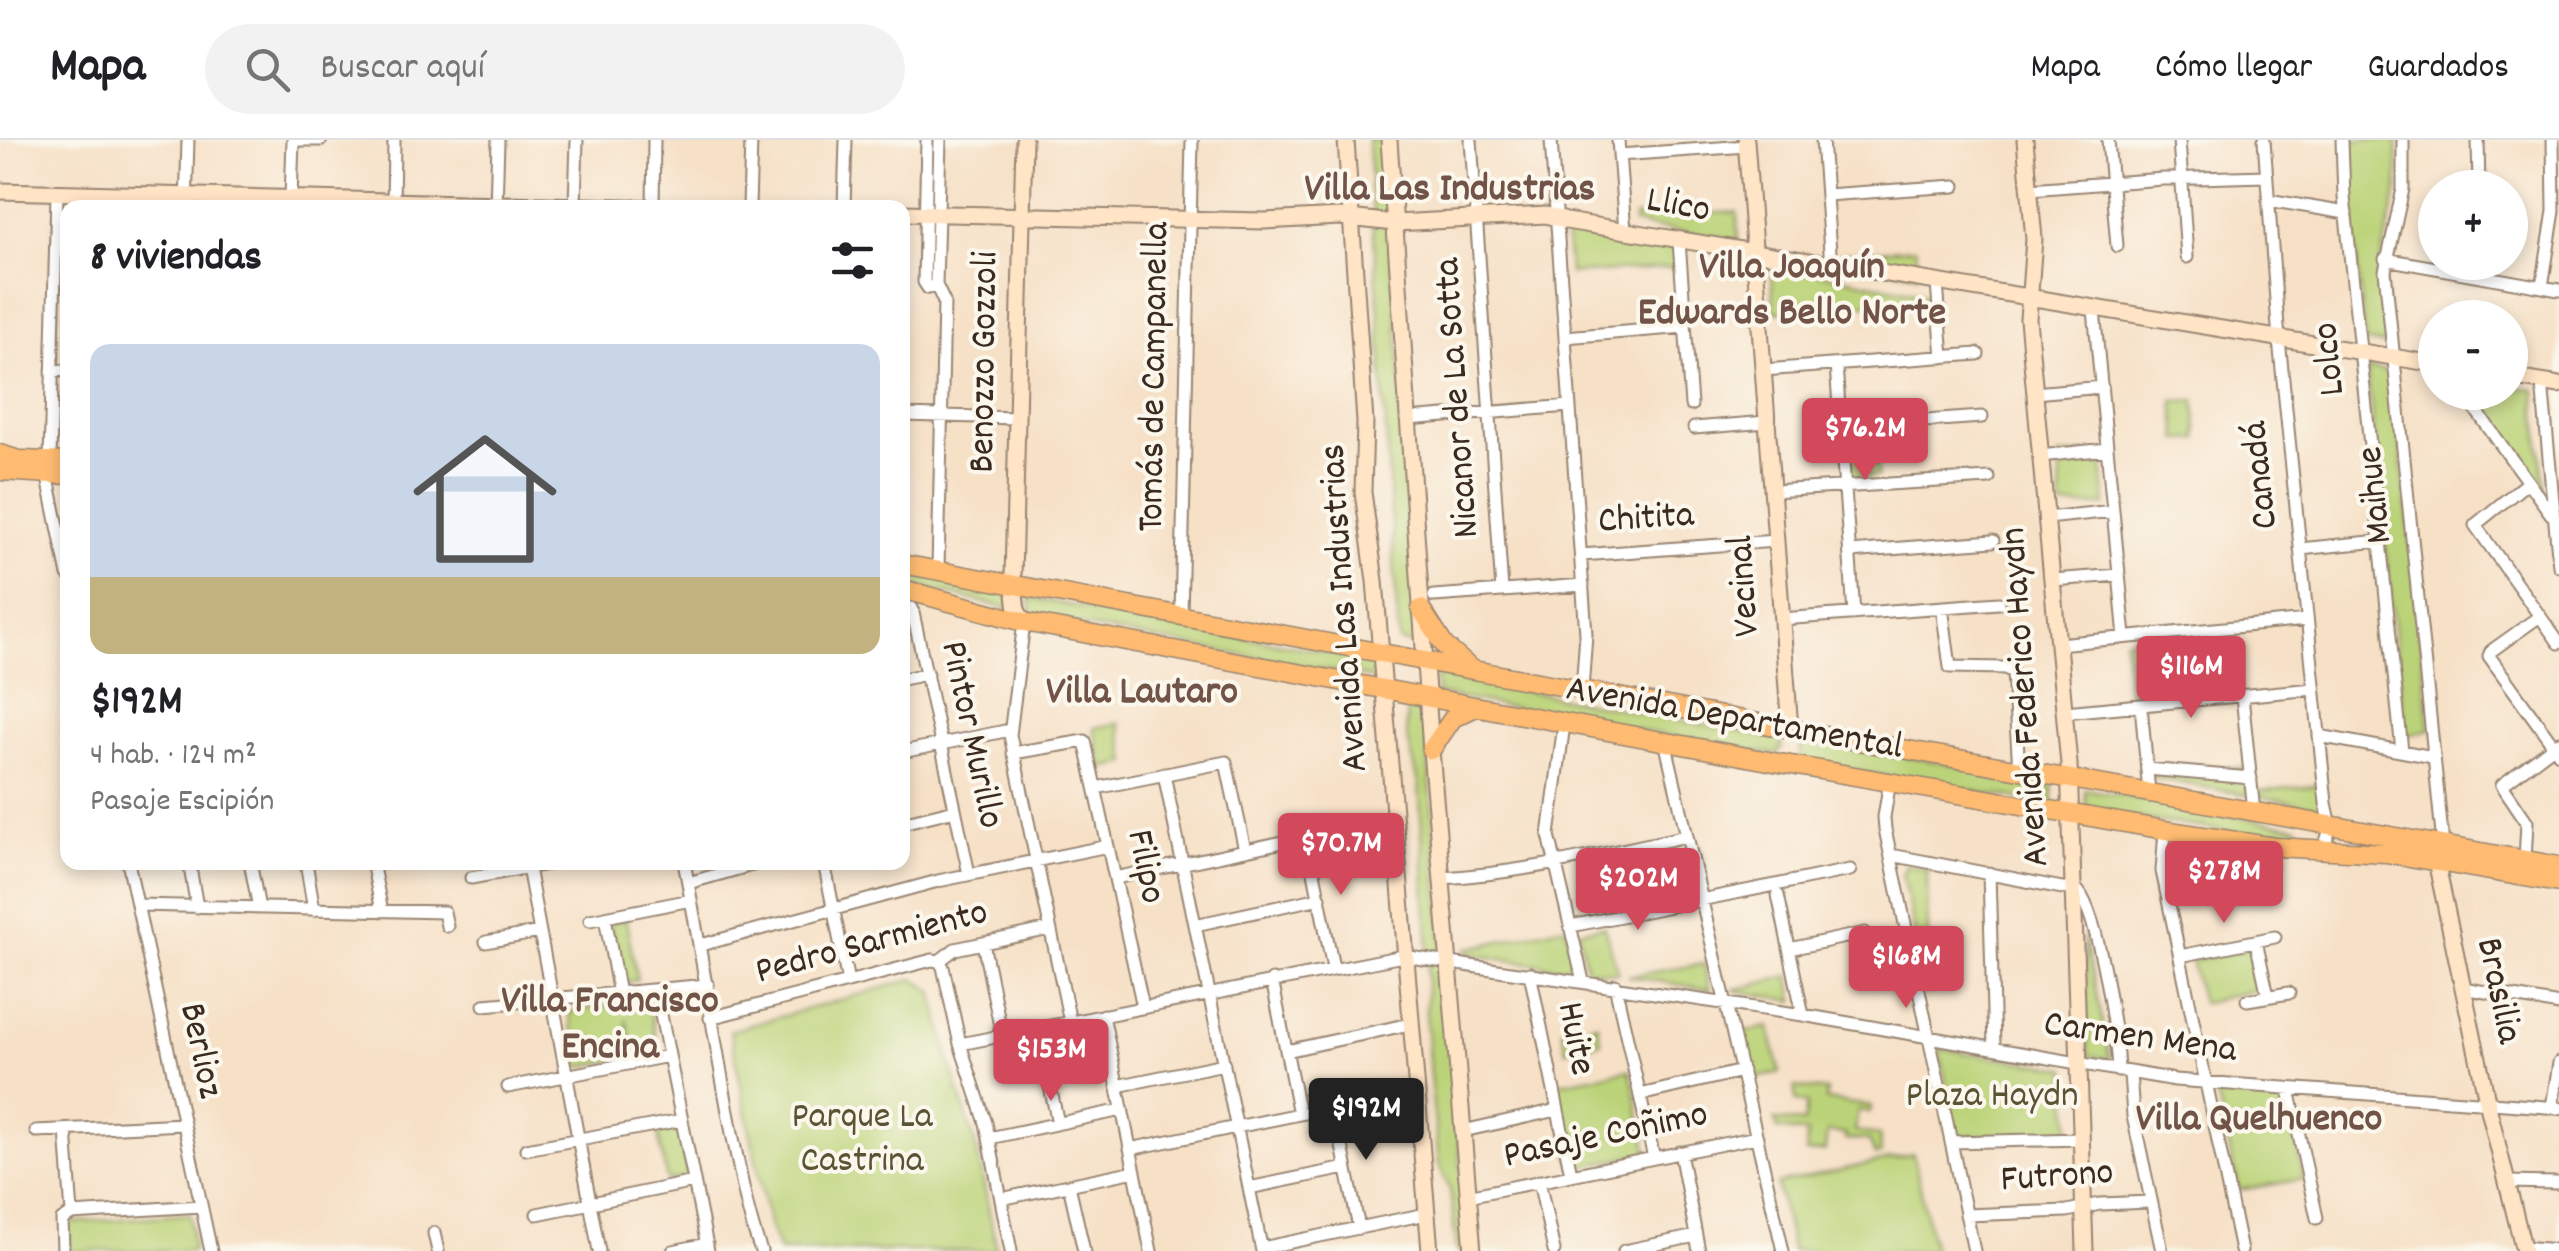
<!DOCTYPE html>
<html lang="es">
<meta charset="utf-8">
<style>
body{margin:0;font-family:Dekko,sans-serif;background:#f2f2f2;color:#202124;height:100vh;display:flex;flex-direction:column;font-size:38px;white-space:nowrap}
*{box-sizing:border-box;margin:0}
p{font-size:32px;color:#757577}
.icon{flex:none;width:55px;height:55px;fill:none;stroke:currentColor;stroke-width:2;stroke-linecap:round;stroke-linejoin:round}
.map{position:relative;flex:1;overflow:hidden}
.side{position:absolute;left:60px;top:60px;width:850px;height:670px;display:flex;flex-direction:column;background:#fff;border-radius:20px;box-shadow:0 5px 15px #0003}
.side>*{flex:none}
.controls{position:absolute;left:2418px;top:30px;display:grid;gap:20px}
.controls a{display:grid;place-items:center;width:110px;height:110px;border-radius:50%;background:#fff;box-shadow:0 5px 15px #0003;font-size:50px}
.price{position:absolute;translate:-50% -85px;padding:0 22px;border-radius:10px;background:#d1495b;color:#fff;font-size:32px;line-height:65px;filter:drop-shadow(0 2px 5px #0008)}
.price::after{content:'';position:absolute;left:50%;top:60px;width:30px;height:22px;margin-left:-15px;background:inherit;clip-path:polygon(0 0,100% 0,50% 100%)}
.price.current{background:#222;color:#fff}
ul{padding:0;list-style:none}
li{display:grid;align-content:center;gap:20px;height:530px;padding:0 30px}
li span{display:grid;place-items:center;height:310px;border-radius:20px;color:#555}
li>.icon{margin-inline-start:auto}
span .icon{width:180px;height:180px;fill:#fffc;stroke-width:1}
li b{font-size:42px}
h2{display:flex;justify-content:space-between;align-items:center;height:120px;padding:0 30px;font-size:42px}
header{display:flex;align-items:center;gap:60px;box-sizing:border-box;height:140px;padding:0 50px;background:#fff;border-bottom:2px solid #e0e0e0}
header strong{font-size:48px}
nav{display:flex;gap:55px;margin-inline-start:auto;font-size:35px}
.search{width:700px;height:90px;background:#f2f2f2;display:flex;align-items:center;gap:25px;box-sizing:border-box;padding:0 35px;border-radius:55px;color:#757577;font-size:38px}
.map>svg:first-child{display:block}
.green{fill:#bbd378;stroke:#7b7e4b;stroke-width:2.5}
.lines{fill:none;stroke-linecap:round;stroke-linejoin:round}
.street-casing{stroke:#988572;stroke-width:15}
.secondary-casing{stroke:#988572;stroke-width:19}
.primary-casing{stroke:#988572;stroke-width:21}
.street{stroke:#fff;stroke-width:11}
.secondary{stroke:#ffe4c6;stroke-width:15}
.primary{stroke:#febb71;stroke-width:18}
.labels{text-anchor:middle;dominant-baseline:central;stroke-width:8;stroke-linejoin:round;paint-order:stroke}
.street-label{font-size:38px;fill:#3b2a1e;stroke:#fbf7ec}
.park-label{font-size:38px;fill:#5b5434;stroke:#fbf7ec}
.neighbourhood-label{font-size:40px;font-weight:bold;fill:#725347;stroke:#fbf7ec}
</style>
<header>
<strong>Mapa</strong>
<div class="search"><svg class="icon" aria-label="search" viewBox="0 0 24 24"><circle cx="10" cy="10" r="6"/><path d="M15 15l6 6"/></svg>Buscar aquí</div>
<nav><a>Mapa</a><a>Cómo llegar</a><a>Guardados</a></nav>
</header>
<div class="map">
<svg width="2559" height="1111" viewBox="0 0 2559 1111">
<rect width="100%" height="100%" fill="#fbf7ec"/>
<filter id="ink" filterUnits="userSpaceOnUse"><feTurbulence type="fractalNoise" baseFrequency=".01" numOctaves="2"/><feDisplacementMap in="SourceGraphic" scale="20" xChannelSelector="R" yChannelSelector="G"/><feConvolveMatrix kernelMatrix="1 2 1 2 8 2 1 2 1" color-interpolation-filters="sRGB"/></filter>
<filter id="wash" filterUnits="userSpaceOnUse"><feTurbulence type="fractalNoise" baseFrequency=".0048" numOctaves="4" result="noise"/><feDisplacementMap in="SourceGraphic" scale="40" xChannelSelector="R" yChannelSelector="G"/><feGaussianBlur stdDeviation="2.25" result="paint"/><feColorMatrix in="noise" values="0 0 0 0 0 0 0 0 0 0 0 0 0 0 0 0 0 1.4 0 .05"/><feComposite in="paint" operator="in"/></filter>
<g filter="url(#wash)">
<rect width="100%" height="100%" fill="#f6e0c6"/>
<path class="green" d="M1368,0H1385L1419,505L1399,502Z
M2350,0H2397L2398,49L2381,119L2391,205L2365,202L2352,73Z
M1737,72L1738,99L1732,100L1634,84L1635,77Z
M1565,93L1677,109L1679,127L1570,134Z
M1916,108L1918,134L1842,120L1841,114Z
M1771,124L1927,154L1928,159L1774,172Z
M2367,229L2393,232L2430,590L2405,595Z
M2510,246L2535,250L2544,352L2471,253L2510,252Z
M2195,260L2198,299L2178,300L2174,261Z
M1874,292L1878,336L1851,338L1847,294Z
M2101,313L2106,365L2062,367L2059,316Z
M902,429L1010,450L1013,470L903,442Z
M1030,458L1375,521V539L1032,477Z
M2146,497L2153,562L2130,564L2124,500Z
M2190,512L2192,539L2153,542L2151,515Z
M1436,534L1780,599L1782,608L1776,615L1437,554Z
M1406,563L1424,566L1468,1111H1457L1450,1049L1439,1025L1430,936L1426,874L1428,797L1419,643L1407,596Z
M1119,583L1127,623L1102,628L1094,588Z
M1803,598L2052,643L2053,665L1799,621Z
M2152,626L2248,628V655L2153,638Z
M2323,645V661L2318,667L2258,656V651Z
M2085,649L2298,687L2295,698L2254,695L2086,671Z
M2173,701L2288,718L2173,736Z
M1906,725L1927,729L1929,856L1902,735Z
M626,780L637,840L620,843L610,783Z
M1565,786L1575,830L1468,814L1466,809Z
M1604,786L1618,833L1587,830L1578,791Z
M2084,795L2110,919L2088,915Z
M2251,808L2260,849L2201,863L2191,821Z
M1704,824L1710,850L1628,836Z
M1790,836L1794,861L1733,850Z
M914,839L933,851L949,919L977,1010L997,1111H779L769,1085L730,891Z
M623,863L625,870L649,865L658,910L634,915L626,879L632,918L578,927L569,872Z
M1597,884L1601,902L1566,910L1562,890Z
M1769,887L1780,932L1754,939L1743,892Z
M1939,909L2067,928L2070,994L1957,996Z
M1630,930L1648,1013L1573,1029L1554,944Z
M1795,947L1827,951L1826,960L1871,966L1870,972L1858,970L1855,991L1879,995L1881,1014L1875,1015L1869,1000L1845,999L1846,994L1827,992L1825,1011L1806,1013L1807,993L1778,989L1775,980L1804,983L1807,963L1796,961Z
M2216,954L2287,958L2304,1039L2239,1050Z
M678,985L688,1037L667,1041L657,989Z
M1913,1014L1934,1111H1792L1777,1044Z
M190,1074L193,1111H70L68,1083Z"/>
</g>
<g filter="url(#ink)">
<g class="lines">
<defs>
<path id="street" d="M294,0H321
M927,0L924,142L928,148L936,145
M1471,0L1502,451
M1551,0L1586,494L1582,550
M1618,0L1625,91
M1822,0L1831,126
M2108,0L2117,106
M2179,0L2187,117
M2264,0L2279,200L2326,663L2331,686L2324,708
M2342,0L2344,57L2402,611
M2403,0V49L2385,131L2443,705
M2478,0L2479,48
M1619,15L1747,6
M2030,49L2163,39L2266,36
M1826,55L1955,46
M291,59L293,0
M2268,60L2346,73
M575,65L577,0
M653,67L654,0
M186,68L188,0
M393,68L394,0
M496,68L498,0
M749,68L751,0
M844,68L846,0
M1679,101L1691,265
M2385,119L2559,150
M1937,144L1943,217
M2542,147L2554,71L2553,0
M2094,170L2125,497
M1565,197L1685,187
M1836,225L1854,474
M52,230L68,231
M1763,230L1978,214
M2542,242L2559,426
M2463,252L2551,374
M2034,253L2102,247
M902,275L1017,278
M1408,279L1570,266
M1840,287L1982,277
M1694,288L1767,282
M2040,316L2107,309
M50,321L57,53
M47,333L68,435
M2528,342L2475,385L2559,503
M1772,351L1989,338
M2046,378L2113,371
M2300,409L2380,401
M1850,412L1993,401
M1581,415L1776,401
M938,430L944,162L936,145L940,0
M2052,440L2119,435
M1434,456L1583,445
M1942,467L1950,527L2005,528L2013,532L2019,630
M912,468L969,734
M1181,476L1192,0
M2540,476L2491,511L2489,516L2559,613
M1781,479L1999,463
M1024,482L1010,595L1070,882
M2058,504L2307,480
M902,539L927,534
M2242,556L2254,672
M2141,565L2149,653
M2065,572L2314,549
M1563,592L1549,695L1583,841
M2319,596L2433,617
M1665,601L1783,1111
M902,612L1010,590
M1013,613L1085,601L1143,867
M2147,629L2251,638
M1164,634L1262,1111
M1890,641L1884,677L1885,689L1974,1111
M1096,648L1226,622L1245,710
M902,683L955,670
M2165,690L2162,731L2241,1111
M1307,697L1333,828
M1891,715L2078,751C2099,776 2117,896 2118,931
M2525,720L2527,682L2502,645L2559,602
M128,722L211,1111
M189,722L197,767
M250,722L259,768
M306,722L314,770
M372,722L382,771
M527,722L599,1111
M684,722C702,814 715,906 733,998C741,1035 747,1075 761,1111
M824,722L848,842
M1989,733L1994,907
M471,738L558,722
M1115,738L1395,678
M1442,738C1525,733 1606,713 1687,696
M688,743L763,722
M1778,755L1803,875
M137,765L444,772L447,786
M605,777L619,854
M590,780L691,760
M1195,785L1320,758
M1571,786L1850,730
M2256,801L2268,856
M486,802L540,792
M983,803L1002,896
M701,805L938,741L1108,706
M1789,809L1865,793
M2180,816L2275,797
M939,821L943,827L960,904L986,983L1011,1111
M1530,833L1571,1034
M1272,840L1299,974
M1615,845L1654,1018
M2463,848L2559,865
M656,850L708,1111
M2247,860L2289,853
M484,865L708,845
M1103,875L1151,1111
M710,878L932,820L939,821L955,809L1050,789
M1037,888L1058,983
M960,904L1403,816L1803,875L2175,940L2559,968
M1286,911L1410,884
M2130,933L2133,976L2162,1111
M1117,946L1224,924
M508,947L669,916
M2289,949L2317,1078
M1640,955L1742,931
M1334,967L1359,1088
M2552,967L2559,923
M66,990L72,1074
M36,991L184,984
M1463,991L1557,970
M989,998L1122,970
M1951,1002L2082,999
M526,1009L682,980
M1130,1009L1416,950
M1680,1012L1699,1111
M1539,1041L1554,1111
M2507,1042L2559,1043
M1069,1045L1084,1111
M1249,1048L1346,1028
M1468,1056L1757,997
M1001,1059L1135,1031
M72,1074L201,1066
M537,1074L694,1042
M1966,1075L2067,1071L2100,1064L2151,1062
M434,1093L438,1111
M2523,1107L2559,1110
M1262,1108L1426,1074
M63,1111L62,1080L72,1074
M673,1111L707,1104
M1624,1111L1696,1096"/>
<path id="secondary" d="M1346,0L1365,282L1363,352L1375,441L1430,1111
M1389,0L1431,610L1473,1111
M1746,0L1790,589
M2025,0L2034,99L2028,179L2069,624L2085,1111
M0,51L660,68
M902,73L1264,81L1339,77L1395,83L1546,75L1566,81L2435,224
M2510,237L2559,245
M1024,482L1017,470L1013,438L1024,0
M2436,721L2489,970L2524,1111"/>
<path id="primary" d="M0,314L19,320
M23,320L68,322
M0,331L68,335
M902,424L1802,591L2559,726
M902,449L1024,482L1774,622L2165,690L2275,707L2386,713L2559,743
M1421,469L1444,505L1470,528
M1431,610L1453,578L1476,567"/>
</defs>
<use href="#street" class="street-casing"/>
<use href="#secondary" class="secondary-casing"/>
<use href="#primary" class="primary-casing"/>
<use href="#street" class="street"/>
<use href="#secondary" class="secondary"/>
<use href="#primary" class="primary"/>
</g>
</g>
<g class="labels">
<g class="street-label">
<text transform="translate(1678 67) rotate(10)">Llico</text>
<text transform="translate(2331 219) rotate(-96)">Lolco</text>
<text transform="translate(986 222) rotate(-89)">Benozzo Gozzoli</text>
<text transform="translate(1156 237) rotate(-89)">Tomás de Campanella</text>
<text transform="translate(1459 258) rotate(-94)">Nicanor de La Sotta</text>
<text transform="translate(2262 335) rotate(-96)">Canadá</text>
<text transform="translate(2377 355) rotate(-96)">Maihue</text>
<text transform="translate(1646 380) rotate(-4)">Chitita</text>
<text transform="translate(1746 446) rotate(-94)">Vecinal</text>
<text transform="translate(1346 468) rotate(-94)">Avenida Las Industrias</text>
<text transform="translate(2027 557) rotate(-94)">Avenida Federico Haydn</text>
<text transform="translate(1734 580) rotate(10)">Avenida Departamental</text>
<text transform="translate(970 595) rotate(78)">Pintor Murillo</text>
<text transform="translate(1144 727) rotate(78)">Filipo</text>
<text transform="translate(872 804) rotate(-15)">Pedro Sarmiento</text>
<text transform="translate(2497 851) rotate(78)">Brasilia</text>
<text transform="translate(1574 899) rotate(79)">Huite</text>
<text transform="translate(2140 899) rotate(8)">Carmen Mena</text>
<text transform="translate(199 911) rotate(78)">Berlioz</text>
<text transform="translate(1606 997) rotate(-12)">Pasaje Coñimo</text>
<text transform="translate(2057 1038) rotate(-4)">Futrono</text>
</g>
<g class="park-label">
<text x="1992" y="957">Plaza Haydn</text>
<text x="862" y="978">Parque La<tspan x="862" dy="44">Castrina</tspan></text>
</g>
<g class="neighbourhood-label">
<text x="1450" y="51">Villa Las Industrias</text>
<text x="1792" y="129">Villa Joaquín<tspan x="1792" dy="46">Edwards Bello Norte</tspan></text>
<text x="1142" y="554">Villa Lautaro</text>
<text x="610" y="863">Villa Francisco<tspan x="610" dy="46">Encina</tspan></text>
<text x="2259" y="981">Villa Quelhuenco</text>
</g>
</g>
</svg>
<div class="controls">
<a>+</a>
<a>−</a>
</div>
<b class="price" style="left:1865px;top:343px">$76.2M</b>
<b class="price" style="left:2191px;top:581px">$116M</b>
<b class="price" style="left:1341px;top:758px">$70.7M</b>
<b class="price" style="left:2224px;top:786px">$278M</b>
<b class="price" style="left:1638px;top:793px">$202M</b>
<b class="price" style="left:1906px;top:871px">$168M</b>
<b class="price" style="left:1051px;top:964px">$153M</b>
<b class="price current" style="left:1366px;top:1023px">$192M</b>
<section class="side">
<h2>8 viviendas<svg class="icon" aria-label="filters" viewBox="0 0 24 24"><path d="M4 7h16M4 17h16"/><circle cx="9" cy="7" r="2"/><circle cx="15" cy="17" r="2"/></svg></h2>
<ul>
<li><span style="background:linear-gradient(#c9d6e8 75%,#c2b280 0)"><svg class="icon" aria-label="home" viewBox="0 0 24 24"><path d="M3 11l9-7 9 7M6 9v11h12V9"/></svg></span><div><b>$192M</b><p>4 hab. · 124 m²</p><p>Pasaje Escipión</p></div></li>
</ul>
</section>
</div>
